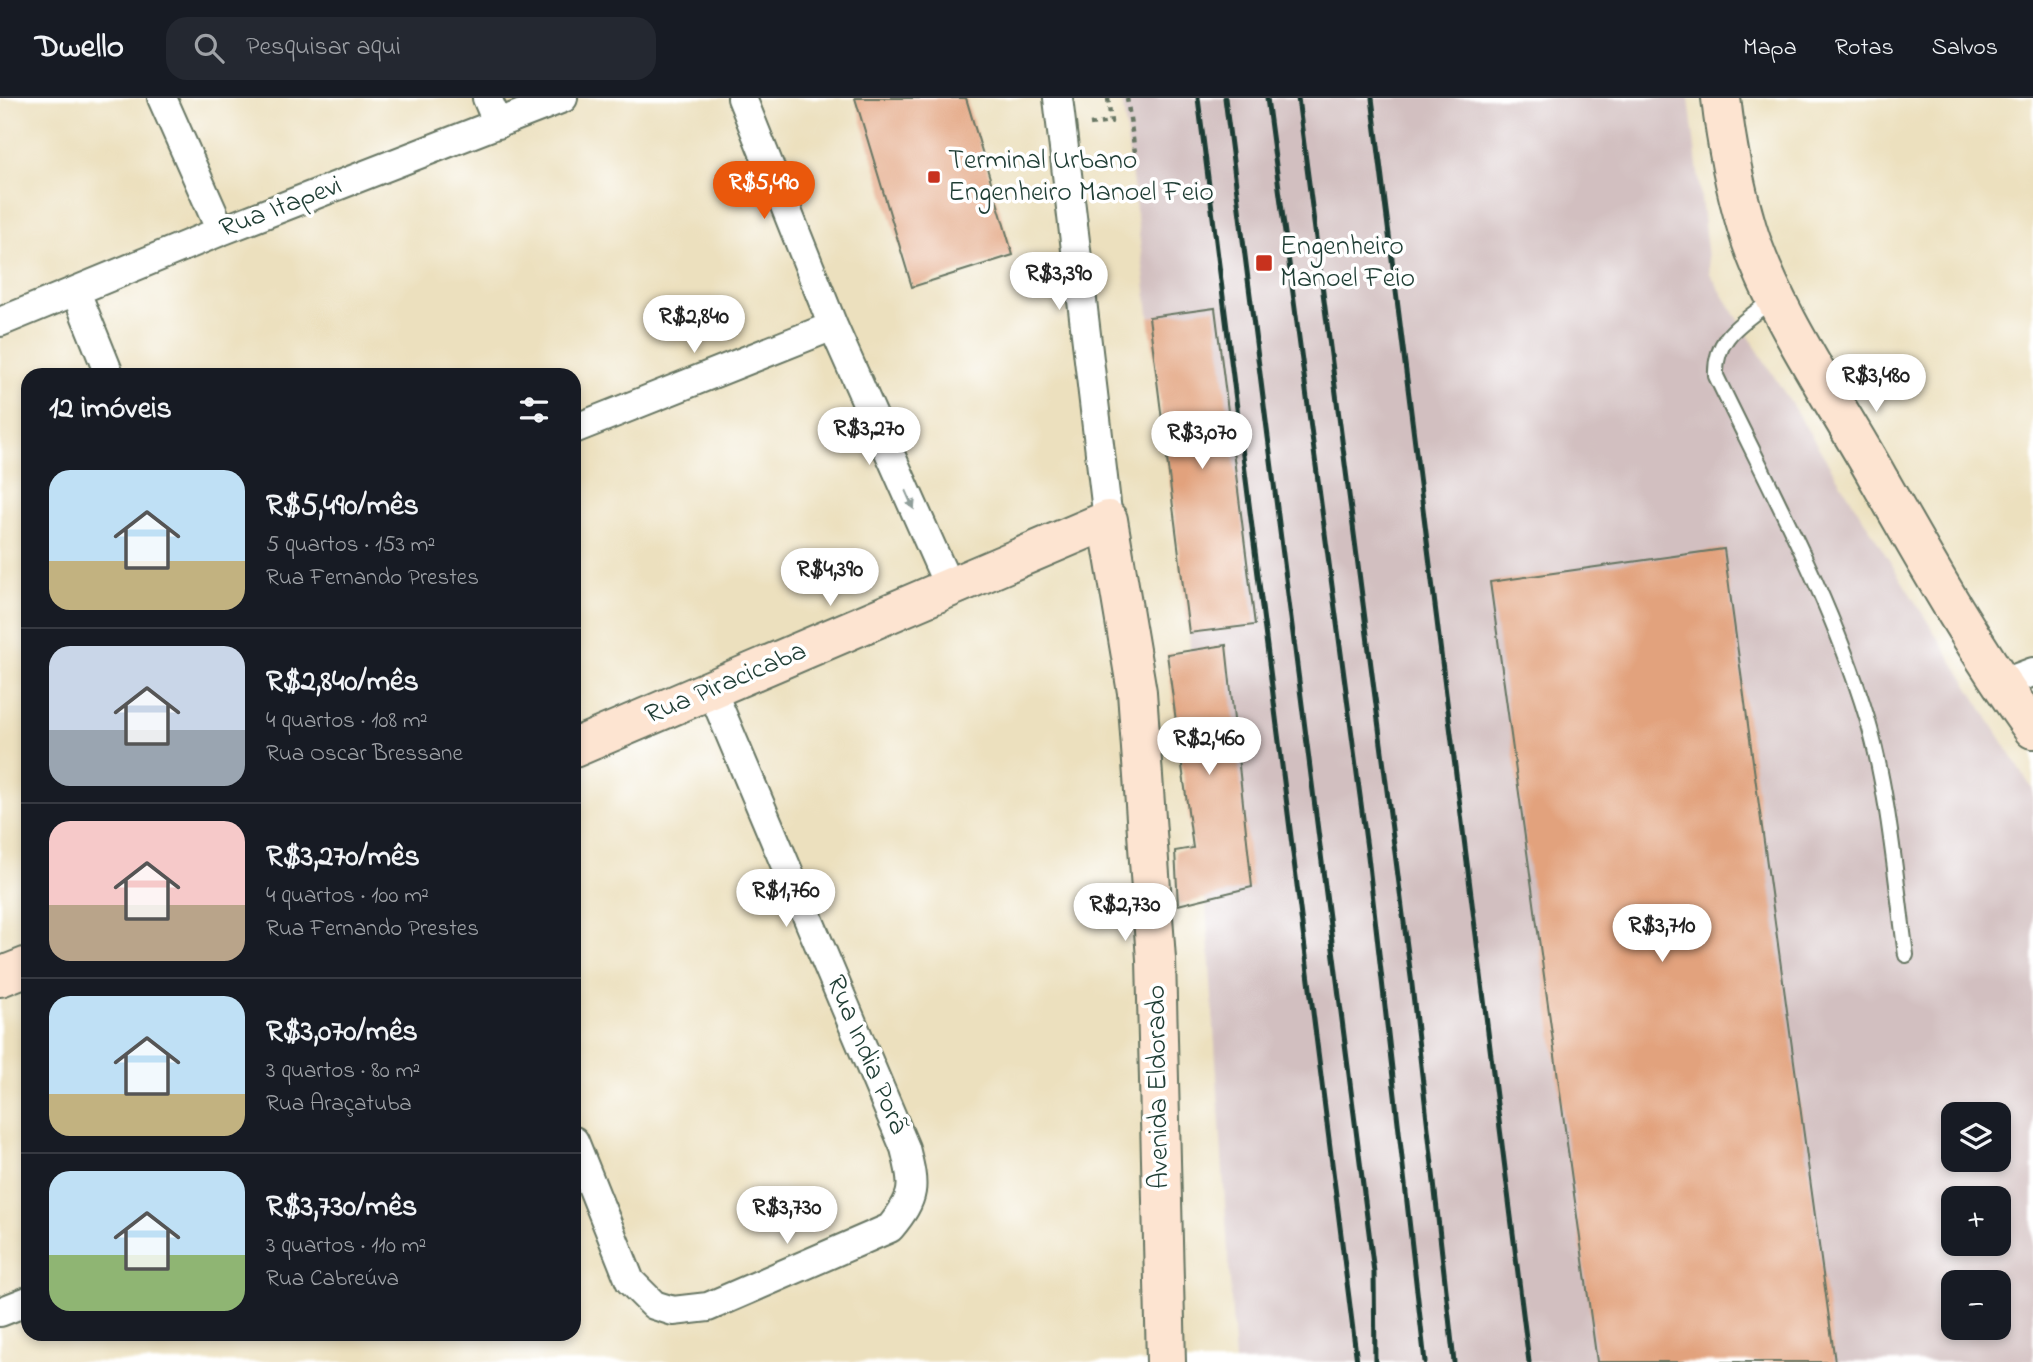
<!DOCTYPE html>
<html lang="pt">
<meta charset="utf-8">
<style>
body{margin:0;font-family:"Indie Flower",sans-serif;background:#242831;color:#f1f3f6;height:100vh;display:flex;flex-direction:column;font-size:26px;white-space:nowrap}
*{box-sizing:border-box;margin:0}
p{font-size:23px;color:#9ea1a6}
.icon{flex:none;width:38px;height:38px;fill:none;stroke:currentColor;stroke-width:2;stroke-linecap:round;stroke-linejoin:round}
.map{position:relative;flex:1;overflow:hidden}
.drawer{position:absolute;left:21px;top:270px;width:560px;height:973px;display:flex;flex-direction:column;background:#171b24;border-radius:21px;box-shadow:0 4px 10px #0003}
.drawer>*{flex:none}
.tools{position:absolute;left:1941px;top:1004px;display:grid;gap:14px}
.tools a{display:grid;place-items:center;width:70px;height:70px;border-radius:14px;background:#171b24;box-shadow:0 4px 10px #0003;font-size:35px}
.price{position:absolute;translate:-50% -60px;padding:0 16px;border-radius:24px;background:#fff;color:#222;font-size:23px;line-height:46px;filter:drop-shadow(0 2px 4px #0008)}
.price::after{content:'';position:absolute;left:50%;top:42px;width:21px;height:16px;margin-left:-10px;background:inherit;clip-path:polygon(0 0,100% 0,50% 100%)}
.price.active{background:#ea580c;color:#fff}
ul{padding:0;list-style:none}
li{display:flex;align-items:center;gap:21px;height:175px;padding:0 28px}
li+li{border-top:2px solid #363941}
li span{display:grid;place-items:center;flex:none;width:196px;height:140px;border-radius:21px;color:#555}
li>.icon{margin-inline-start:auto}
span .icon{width:84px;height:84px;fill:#fffc;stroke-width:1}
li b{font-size:30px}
h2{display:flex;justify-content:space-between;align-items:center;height:84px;padding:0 28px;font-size:30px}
header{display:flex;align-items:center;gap:42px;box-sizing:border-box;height:98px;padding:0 35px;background:#171b24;border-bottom:2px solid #363941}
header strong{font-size:33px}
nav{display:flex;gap:38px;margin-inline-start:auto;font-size:24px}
.search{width:490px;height:63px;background:#242831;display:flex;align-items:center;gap:18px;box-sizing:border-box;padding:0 24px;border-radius:21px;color:#9ea1a6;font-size:26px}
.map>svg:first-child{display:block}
.industrial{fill:#d2bfc0;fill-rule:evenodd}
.building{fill:#e2a27d}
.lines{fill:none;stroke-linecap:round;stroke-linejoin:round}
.lane-casing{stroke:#677664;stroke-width:18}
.street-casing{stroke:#677664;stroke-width:32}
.secondary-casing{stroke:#677664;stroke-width:42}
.path{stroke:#677664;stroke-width:4.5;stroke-dasharray:5 5;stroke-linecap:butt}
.lane{stroke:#fff;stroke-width:14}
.street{stroke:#fff;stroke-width:28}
.secondary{stroke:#fde4d1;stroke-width:38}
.rail{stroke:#1f3d34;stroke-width:5}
.oneway{fill:#8f9e9a}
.poi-dot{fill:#c8321e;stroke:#fff;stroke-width:2.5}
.labels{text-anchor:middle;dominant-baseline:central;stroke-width:7;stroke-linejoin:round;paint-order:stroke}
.poi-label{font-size:28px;fill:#1f3d34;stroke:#fff;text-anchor:start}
.street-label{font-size:28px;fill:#1f3d34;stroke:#fff}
</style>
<header>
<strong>Dwello</strong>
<div class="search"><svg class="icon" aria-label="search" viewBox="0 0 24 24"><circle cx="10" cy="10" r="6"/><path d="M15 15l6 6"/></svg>Pesquisar aqui</div>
<nav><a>Mapa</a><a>Rotas</a><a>Salvos</a></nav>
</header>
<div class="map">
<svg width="2033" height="1264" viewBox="0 0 2033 1264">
<rect width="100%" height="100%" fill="#fff"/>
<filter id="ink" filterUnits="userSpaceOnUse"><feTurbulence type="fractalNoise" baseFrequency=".0143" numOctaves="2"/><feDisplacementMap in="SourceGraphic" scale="14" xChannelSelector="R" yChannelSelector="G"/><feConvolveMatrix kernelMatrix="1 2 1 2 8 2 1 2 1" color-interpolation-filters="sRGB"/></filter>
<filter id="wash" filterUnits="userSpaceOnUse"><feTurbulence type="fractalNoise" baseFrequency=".00686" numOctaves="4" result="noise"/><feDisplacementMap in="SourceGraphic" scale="28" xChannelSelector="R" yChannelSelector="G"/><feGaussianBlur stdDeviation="1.57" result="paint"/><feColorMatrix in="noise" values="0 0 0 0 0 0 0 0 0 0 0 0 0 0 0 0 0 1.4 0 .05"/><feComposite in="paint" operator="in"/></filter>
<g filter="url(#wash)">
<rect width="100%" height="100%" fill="#ece0be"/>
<path class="industrial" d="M1122,0H1689L1710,176L2033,692V1264H1235L1189,535ZM1953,1017H1998V1062H1953ZM1953,1101H1998V1146H1953ZM1953,1185H1998V1230H1953Z"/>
<g id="blocks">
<path class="building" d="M855,0H966L1013,157L912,189Z
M1215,210L1255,527L1189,535L1149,219Z
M1724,451L1835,1264H1597L1490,484Z
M1226,547L1252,789L1178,807L1175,753L1193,750L1167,556Z"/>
</g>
</g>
<g filter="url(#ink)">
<use href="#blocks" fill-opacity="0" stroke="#677664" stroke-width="2"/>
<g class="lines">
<defs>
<path id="lane" d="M1774,200C1745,224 1714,237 1716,278C1770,390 1831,501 1867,620C1889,696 1895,778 1906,857"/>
<path id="street" d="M162,0L221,133
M487,0L498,26
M742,0L833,228L950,491
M1058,0L1108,422
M76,194L109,276
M0,224L221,133L563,0
M574,331L833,228
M2001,586L2033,574
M574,1043L630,1183L654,1207L673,1213L708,1209L890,1130C916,1098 915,1090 905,1050L712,593
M0,1214L28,1203"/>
<path id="secondary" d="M1721,0C1726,44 1734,87 1747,130C1771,211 1835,303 1877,378C1926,464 1975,551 2033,631
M574,650L1108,422L1137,594L1156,861L1166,1264
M0,879L28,868"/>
</defs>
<use href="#lane" class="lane-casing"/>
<use href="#street" class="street-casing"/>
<use href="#secondary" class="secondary-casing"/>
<path class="path" d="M1127,0L1136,61
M1090,27L1111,24L1108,0"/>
<use href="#lane" class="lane"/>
<use href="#street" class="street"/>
<use href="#secondary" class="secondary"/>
<path class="rail" d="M1198,0L1357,1264
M1225,0L1374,1174L1375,1264
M1267,0L1368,758L1425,1264
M1298,0L1412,887L1454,1264
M1372,0L1529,1264"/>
</g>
<defs><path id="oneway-solid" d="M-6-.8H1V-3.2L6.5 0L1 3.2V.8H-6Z" transform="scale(1.75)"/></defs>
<use class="oneway" href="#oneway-solid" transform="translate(910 402) rotate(66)"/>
</g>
<g class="poi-dot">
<rect x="927" y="72" width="14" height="14" rx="3.5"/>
<rect x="1255" y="156" width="18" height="18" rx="3.5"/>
</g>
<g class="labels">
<g class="poi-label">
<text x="948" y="63">Terminal Urbano<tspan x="948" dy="32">Engenheiro Manoel Feio</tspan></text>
<text x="1280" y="149">Engenheiro<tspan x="1280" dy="32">Manoel Feio</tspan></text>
</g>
<g class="street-label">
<text transform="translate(281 110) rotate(-21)">Rua Itapevi</text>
<text transform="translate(726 586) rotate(-23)">Rua Piracicaba</text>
<text transform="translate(866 957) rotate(67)">Rua India Porã</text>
<text transform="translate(1159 989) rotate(-91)">Avenida Eldorado</text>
</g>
</g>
</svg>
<div class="tools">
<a><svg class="icon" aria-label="layers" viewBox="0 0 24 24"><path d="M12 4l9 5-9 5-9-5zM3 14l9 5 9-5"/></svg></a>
<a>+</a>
<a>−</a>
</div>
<b class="price active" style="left:764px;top:123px">R$5,490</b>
<b class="price" style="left:1059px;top:214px">R$3,390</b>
<b class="price" style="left:694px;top:257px">R$2,840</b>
<b class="price" style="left:1876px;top:316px">R$3,480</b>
<b class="price" style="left:869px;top:369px">R$3,270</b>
<b class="price" style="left:1202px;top:373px">R$3,070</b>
<b class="price" style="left:830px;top:510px">R$4,390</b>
<b class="price" style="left:1209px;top:679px">R$2,460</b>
<b class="price" style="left:786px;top:831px">R$1,760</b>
<b class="price" style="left:1125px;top:845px">R$2,730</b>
<b class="price" style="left:1662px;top:866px">R$3,710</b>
<b class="price" style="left:787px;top:1148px">R$3,730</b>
<section class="drawer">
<h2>12 imóveis<svg class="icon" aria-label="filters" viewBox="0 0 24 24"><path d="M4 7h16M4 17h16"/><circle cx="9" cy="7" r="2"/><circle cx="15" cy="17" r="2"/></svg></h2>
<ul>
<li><span style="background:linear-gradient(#bfe0f5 65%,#c2b280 0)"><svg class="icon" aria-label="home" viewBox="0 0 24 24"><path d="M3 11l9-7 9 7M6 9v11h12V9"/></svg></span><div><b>R$5,490/mês</b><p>5 quartos · 153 m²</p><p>Rua Fernando Prestes</p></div></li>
<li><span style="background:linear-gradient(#c9d6e8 60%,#9aa5b1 0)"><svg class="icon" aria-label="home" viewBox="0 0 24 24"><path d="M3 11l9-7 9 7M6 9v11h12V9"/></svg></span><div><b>R$2,840/mês</b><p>4 quartos · 108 m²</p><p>Rua Oscar Bressane</p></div></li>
<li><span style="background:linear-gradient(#f6c9c9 60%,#b9a48a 0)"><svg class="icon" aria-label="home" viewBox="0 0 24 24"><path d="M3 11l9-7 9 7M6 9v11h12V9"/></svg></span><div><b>R$3,270/mês</b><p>4 quartos · 100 m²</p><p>Rua Fernando Prestes</p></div></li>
<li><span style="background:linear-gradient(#bfe0f5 70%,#c2b280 0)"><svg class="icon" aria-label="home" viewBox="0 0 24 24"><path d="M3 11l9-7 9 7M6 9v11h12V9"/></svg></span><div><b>R$3,070/mês</b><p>3 quartos · 80 m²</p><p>Rua Araçatuba</p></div></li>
<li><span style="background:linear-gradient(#bfe0f5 60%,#8fb573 0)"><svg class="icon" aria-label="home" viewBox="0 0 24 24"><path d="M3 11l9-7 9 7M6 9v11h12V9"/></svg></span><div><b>R$3,730/mês</b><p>3 quartos · 110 m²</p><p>Rua Cabreúva</p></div></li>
</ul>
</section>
</div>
